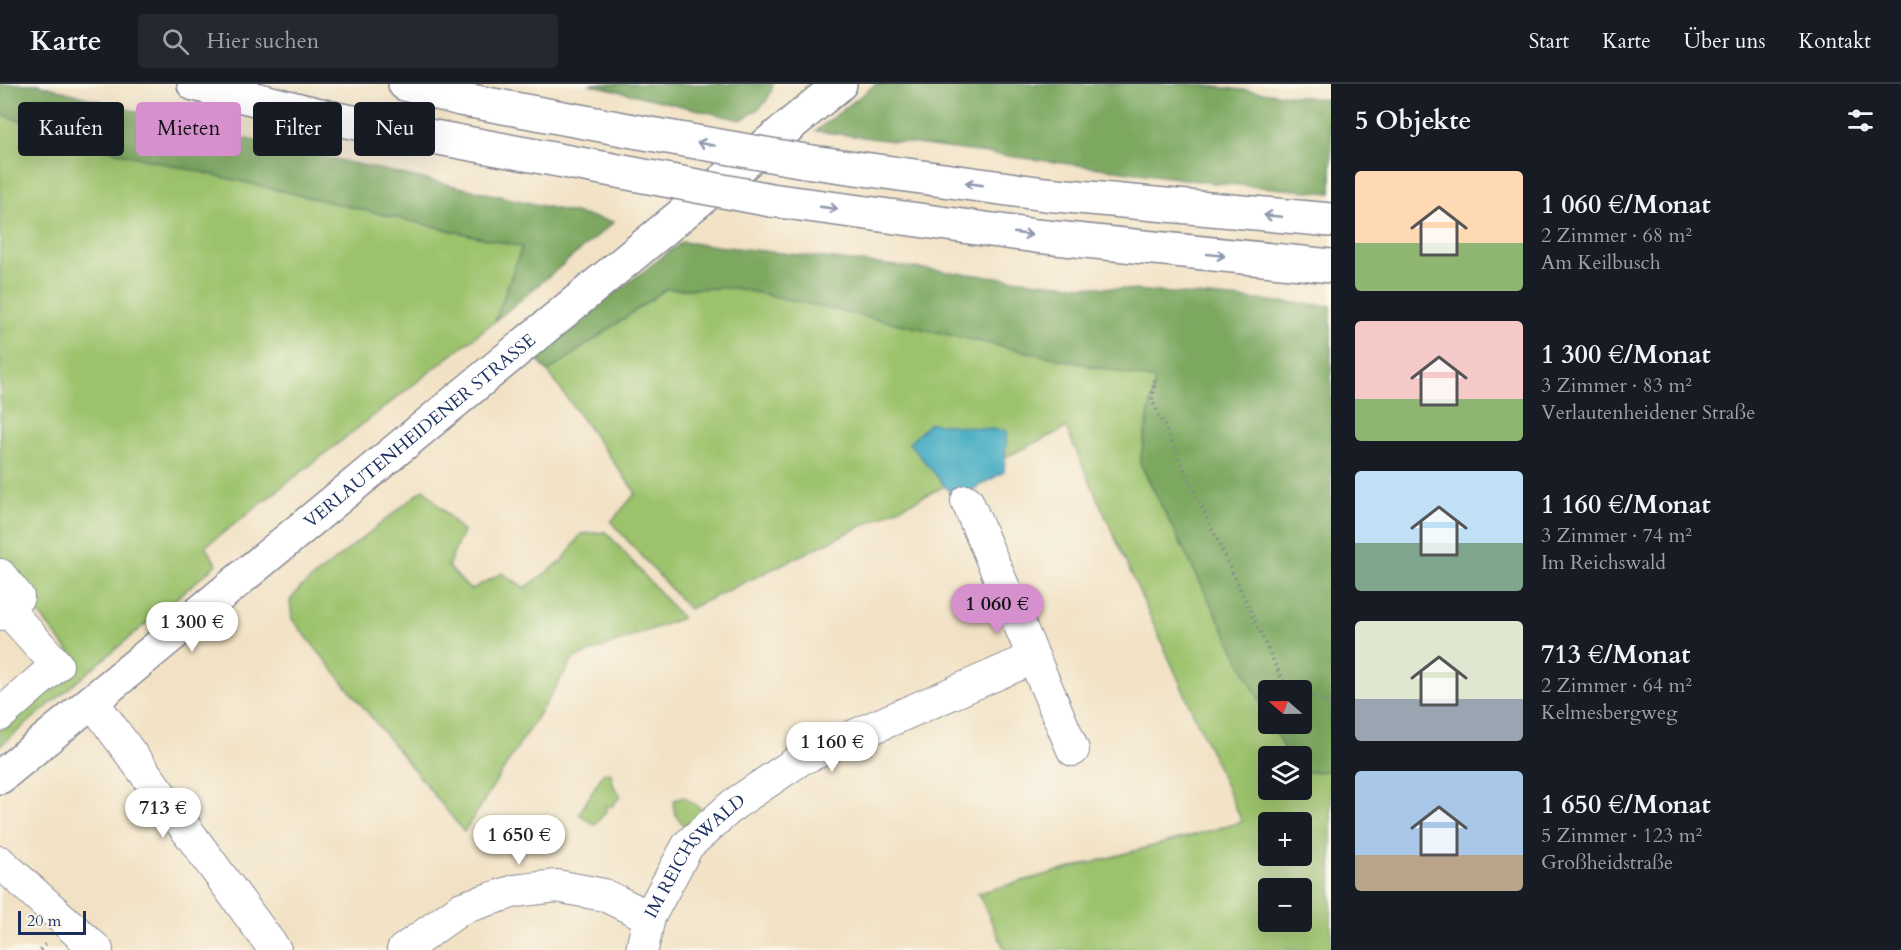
<!DOCTYPE html>
<html lang="de">
<meta charset="utf-8">
<style>
body{margin:0;font-family:Cardo,serif;background:#242831;color:#f1f3f6;height:100vh;display:flex;flex-direction:column;font-size:22px;white-space:nowrap}
*{box-sizing:border-box;margin:0}
p{font-size:20px;color:#9ea1a6}
.icon{flex:none;width:33px;height:33px;fill:none;stroke:currentColor;stroke-width:2;stroke-linecap:round;stroke-linejoin:round}
.map{position:relative;flex:1;overflow:hidden}
.drawer{display:flex;flex-direction:column;background:#171b24;width:570px}
.drawer>*{flex:none}
.guide{position:absolute;left:18px;top:18px;width:570px;height:54px;display:flex;gap:12px}
.needle{width:39px;rotate:290deg}
.fabs{position:absolute;left:1258px;top:596px;display:grid;gap:12px}
.fabs a{display:grid;place-items:center;width:54px;height:54px;border-radius:6px;background:#171b24;box-shadow:0 6px 24px #0002;font-size:30px}
.scale{position:absolute;left:18px;bottom:15px;width:68px;box-sizing:border-box;padding-left:6px;border:3px solid #1b2f5e;border-top:0;font-size:16px;line-height:21px;white-space:nowrap;color:#1b2f5e;-webkit-text-stroke:4px #fbf7ec;paint-order:stroke}
.price{position:absolute;translate:-50% -51px;padding:0 14px;border-radius:21px;background:#fff;color:#222;font-size:20px;line-height:39px;filter:drop-shadow(0 2px 3px #0008)}
.price::after{content:'';position:absolute;left:50%;top:36px;width:18px;height:14px;margin-left:-9px;background:inherit;clip-path:polygon(0 0,100% 0,50% 100%)}
.price.selected{background:#d690ce;color:#111}
ul{padding:0;list-style:none}
li{display:flex;align-items:center;gap:18px;height:150px;padding:0 24px}
li span{display:grid;place-items:center;flex:none;width:168px;height:120px;border-radius:6px;color:#555}
li>.icon{margin-inline-start:auto}
span .icon{width:72px;height:72px;fill:#fffc;stroke-width:1}
li b{font-size:26px}
h2{display:flex;justify-content:space-between;align-items:center;height:72px;padding:0 24px;font-size:26px}
.pill{padding:0 21px;border-radius:6px;background:#171b24;box-shadow:0 6px 24px #0002;font-size:21px;line-height:54px}
.pill.selected{background:#d690ce;color:#111}
header{display:flex;align-items:center;gap:36px;box-sizing:border-box;height:84px;padding:0 30px;background:#171b24;border-bottom:2px solid #363941}
header strong{font-size:28px}
nav{display:flex;gap:33px;margin-inline-start:auto;font-size:21px}
.search{width:420px;height:54px;background:#242831;display:flex;align-items:center;gap:15px;box-sizing:border-box;padding:0 21px;border-radius:6px;color:#9ea1a6;font-size:22px}
main{display:flex;flex:1;min-height:0}
.map>svg:first-child{display:block}
.green{fill:#9cc26c;stroke:#5c7865;stroke-width:1.5;fill-rule:evenodd}
.forest{fill:#7da860;stroke:#4c6c5f;stroke-width:1.5}
.water{fill:#43acc2;stroke:#2f6e90;stroke-width:1.5}
.lines{fill:none;stroke-linecap:round;stroke-linejoin:round}
.minor-casing{stroke:#868892;stroke-width:34}
.major-casing{stroke:#868892;stroke-width:36}
.highway-casing{stroke:#868892;stroke-width:36}
.path{stroke:#868892;stroke-width:4;stroke-dasharray:1.5 4.5;stroke-linecap:butt}
.minor{stroke:#fff;stroke-width:32}
.major{stroke:#fff;stroke-width:33}
.highway{stroke:#fff;stroke-width:33}
.highway-bridge-casing{stroke:#868892;stroke-width:36;stroke-linecap:butt}
.highway-bridge{stroke:#fff;stroke-width:33}
.oneway{stroke:#8d97ae}
.labels{text-anchor:middle;dominant-baseline:central;stroke-width:4.5;stroke-linejoin:round;paint-order:stroke}
.street-label{font-size:18px;fill:#1b2f5e;stroke:#fbf7ec}
</style>
<header>
<strong>Karte</strong>
<div class="search"><svg class="icon" aria-label="search" viewBox="0 0 24 24"><circle cx="10" cy="10" r="6"/><path d="M15 15l6 6"/></svg>Hier suchen</div>
<nav><a>Start</a><a>Karte</a><a>Über uns</a><a>Kontakt</a></nav>
</header>
<main>
<div class="map">
<svg width="1331" height="866" viewBox="0 0 1331 866">
<rect width="100%" height="100%" fill="#fbf7ec"/>
<filter id="ink" filterUnits="userSpaceOnUse"><feTurbulence type="fractalNoise" baseFrequency=".0167" numOctaves="2"/><feDisplacementMap in="SourceGraphic" scale="12" xChannelSelector="R" yChannelSelector="G"/><feConvolveMatrix kernelMatrix="1 2 1 2 8 2 1 2 1" color-interpolation-filters="sRGB"/></filter>
<filter id="wash" filterUnits="userSpaceOnUse"><feTurbulence type="fractalNoise" baseFrequency=".008" numOctaves="4" result="noise"/><feDisplacementMap in="SourceGraphic" scale="24" xChannelSelector="R" yChannelSelector="G"/><feGaussianBlur stdDeviation="1.35" result="paint"/><feColorMatrix in="noise" values="0 0 0 0 0 0 0 0 0 0 0 0 0 0 0 0 0 1.4 0 .05"/><feComposite in="paint" operator="in"/></filter>
<g filter="url(#wash)">
<rect width="100%" height="100%" fill="#f2e2c5"/>
<path class="green" d="M0,30L124,70L522,163L495,237L205,463L217,480L0,662V642L75,575L0,482Z
M736,204L1155,296L1140,379L1288,672H1269V705H1302V688L1331,687V866H1005L978,809L1242,738L1066,344L689,525L611,438L636,409L548,288L666,205ZM1269,738H1302V771H1269ZM1269,804H1302V837H1269Z
M424,405L463,448L448,482L470,506L502,489L525,504L563,476L581,450L606,448L682,534L574,574L464,748L292,535L290,517L300,504Z
M604,688L611,689L614,703L621,712L612,722H605L606,727L595,741L579,730Z
M684,713L703,726L686,744C679,735 671,728 674,716Z"/>
<path class="forest" d="M0,0H38L184,41L614,138L495,237L522,163L124,70L0,30Z
M589,0H773C770,19 757,27 741,36Z
M876,0H1191L1331,16V109L1215,99L816,47Z
M682,158L1048,199L1331,222V687L1302,688V672H1288L1271,639H1302V606H1269V635L1140,379L1155,296L736,204L666,205L548,288L533,271Z"/>
<path class="water" d="M930,339L1007,347L1004,388L956,415L909,359Z"/>
</g>
<g filter="url(#ink)">
<g class="lines">
<defs>
<g id="minor">
<path d="M967,417L1073,666"/>
<path d="M0,491L18,513L0,530"/>
<path d="M92,617L275,866"/>
<path d="M0,631L57,581L6,524"/>
<path d="M0,778L97,866"/>
<path d="M403,866L462,824L515,807L557,802L604,811L649,833"/>
<path id="s1" d="M642,866L649,833L688,761L733,721L801,675L1033,574"/>
</g>
<g id="major">
<path id="s2" d="M0,693L840,0"/>
</g>
<path id="highway" d="M194,0L336,35L607,85
M405,0L460,15L639,48
M805,77L1045,110L1331,136
M771,116L1036,152L1331,182"/>
</defs>
<use href="#minor" class="minor-casing"/>
<use href="#major" class="major-casing"/>
<use href="#highway" class="highway-casing"/>
<path class="path" d="M1155,296L1152,316L1283,597L1301,606
M1302,607L1331,621
M40,866L48,858"/>
<use href="#minor" class="minor"/>
<use href="#major" class="major"/>
<use href="#highway" class="highway"/>
<defs>
<path id="highway-bridge" d="M639,48L805,77
M607,85L771,116"/>
</defs>
<use href="#highway-bridge" class="highway-bridge-casing"/>
<use href="#highway-bridge" class="highway-bridge"/>
</g>
<defs><path id="oneway-shaft" d="M-6 0H5M1.5-3L5.5 0L1.5 3" fill="none" stroke-width="1.6" stroke-linecap="round" stroke-linejoin="round" transform="scale(1.5)"/></defs>
<g class="oneway">
<use href="#oneway-shaft" transform="translate(706 60) rotate(-170)"/>
<use href="#oneway-shaft" transform="translate(974 100) rotate(-172)"/>
<use href="#oneway-shaft" transform="translate(829 124) rotate(8)"/>
<use href="#oneway-shaft" transform="translate(1273 132) rotate(-175)"/>
<use href="#oneway-shaft" transform="translate(1023 150) rotate(8)"/>
<use href="#oneway-shaft" transform="translate(1216 171) rotate(6)"/>
</g>
</g>
<g class="labels">
<g class="street-label">
<text stroke="none"><textPath href="#s2" startOffset="544">VERLAUTENHEIDENER STRASSE</textPath></text>
<text stroke="none"><textPath href="#s1" startOffset="111">IM REICHSWALD</textPath></text>
</g>
</g>
</svg>
<div class="fabs">
<a><svg class="needle" viewBox="-14 -14 28 28"><path d="M0-13l5 13h-10z" fill="#e53935"/><path d="M0 13l5-13h-10z" fill="#9ea1a6"/></svg></a>
<a><svg class="icon" aria-label="layers" viewBox="0 0 24 24"><path d="M12 4l9 5-9 5-9-5zM3 14l9 5 9-5"/></svg></a>
<a>+</a>
<a>−</a>
</div>
<div class="scale">20 m</div>
<b class="price selected" style="left:997px;top:551px">1 060 €</b>
<b class="price" style="left:192px;top:569px">1 300 €</b>
<b class="price" style="left:832px;top:689px">1 160 €</b>
<b class="price" style="left:163px;top:755px">713 €</b>
<b class="price" style="left:519px;top:782px">1 650 €</b>
<div class="guide">
<a class="pill">Kaufen</a>
<a class="pill selected">Mieten</a>
<a class="pill">Filter</a>
<a class="pill">Neu</a>
</div>
</div>
<section class="drawer">
<h2>5 Objekte<svg class="icon" aria-label="filters" viewBox="0 0 24 24"><path d="M4 7h16M4 17h16"/><circle cx="9" cy="7" r="2"/><circle cx="15" cy="17" r="2"/></svg></h2>
<ul>
<li><span style="background:linear-gradient(#ffd9b3 60%,#8fb573 0)"><svg class="icon" aria-label="home" viewBox="0 0 24 24"><path d="M3 11l9-7 9 7M6 9v11h12V9"/></svg></span><div><b>1 060 €/Monat</b><p>2 Zimmer · 68 m²</p><p>Am Keilbusch</p></div></li>
<li><span style="background:linear-gradient(#f6c9c9 65%,#8fb573 0)"><svg class="icon" aria-label="home" viewBox="0 0 24 24"><path d="M3 11l9-7 9 7M6 9v11h12V9"/></svg></span><div><b>1 300 €/Monat</b><p>3 Zimmer · 83 m²</p><p>Verlautenheidener Straße</p></div></li>
<li><span style="background:linear-gradient(#bfe0f5 60%,#7fa58c 0)"><svg class="icon" aria-label="home" viewBox="0 0 24 24"><path d="M3 11l9-7 9 7M6 9v11h12V9"/></svg></span><div><b>1 160 €/Monat</b><p>3 Zimmer · 74 m²</p><p>Im Reichswald</p></div></li>
<li><span style="background:linear-gradient(#dfe7d0 65%,#9aa5b1 0)"><svg class="icon" aria-label="home" viewBox="0 0 24 24"><path d="M3 11l9-7 9 7M6 9v11h12V9"/></svg></span><div><b>713 €/Monat</b><p>2 Zimmer · 64 m²</p><p>Kelmesbergweg</p></div></li>
<li><span style="background:linear-gradient(#a9c7e8 70%,#b9a48a 0)"><svg class="icon" aria-label="home" viewBox="0 0 24 24"><path d="M3 11l9-7 9 7M6 9v11h12V9"/></svg></span><div><b>1 650 €/Monat</b><p>5 Zimmer · 123 m²</p><p>Großheidstraße</p></div></li>
</ul>
</section>
</main>
